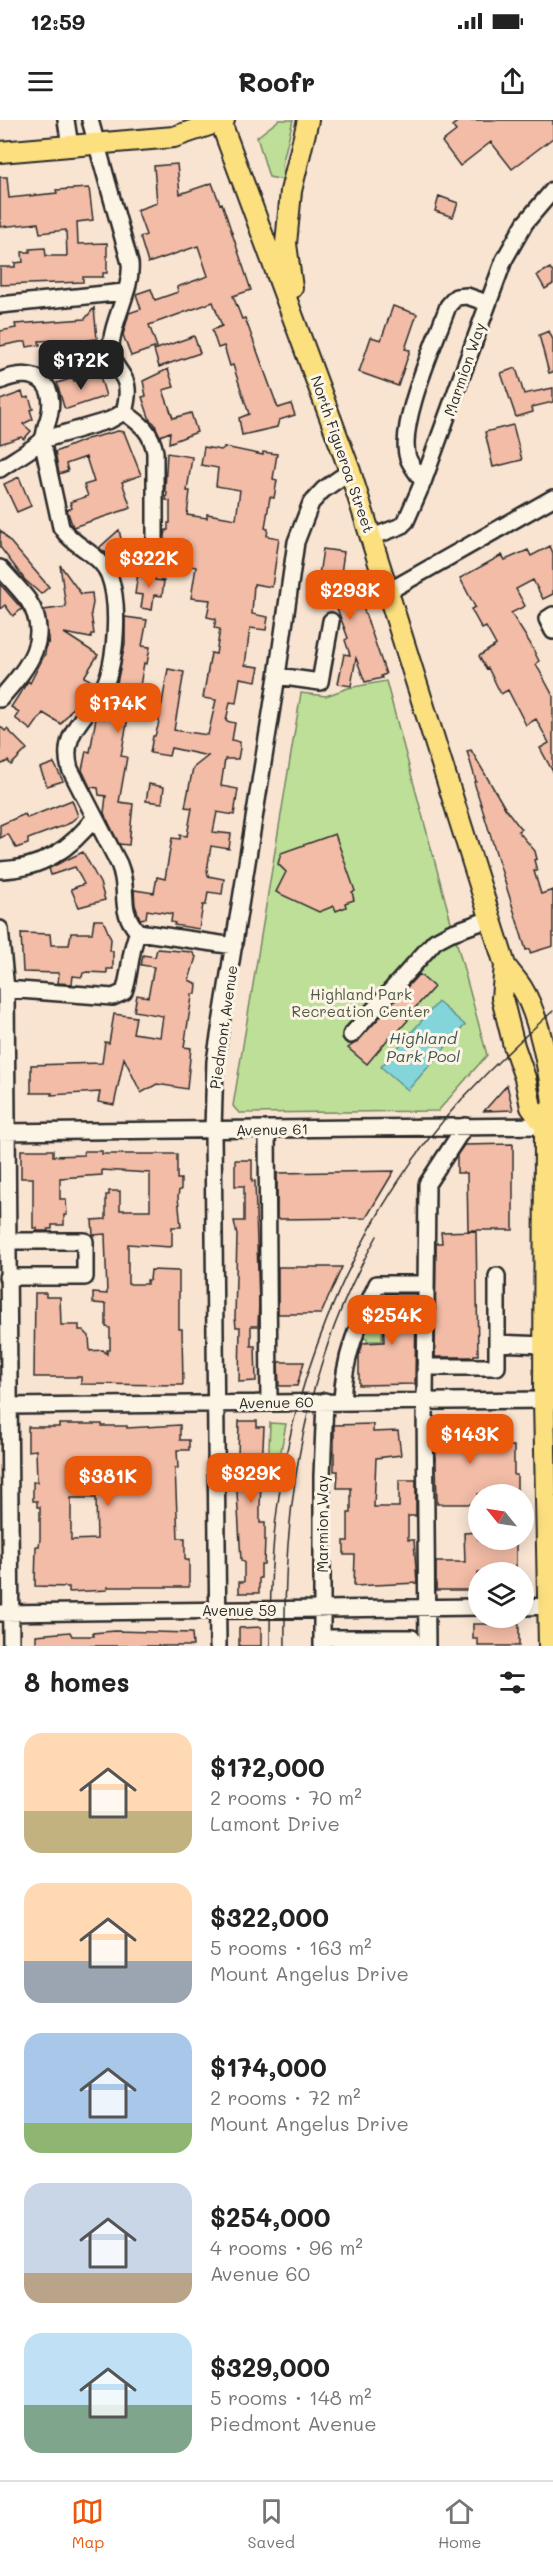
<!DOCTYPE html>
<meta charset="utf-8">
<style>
body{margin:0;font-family:Mali,sans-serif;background:#f2f2f2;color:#222;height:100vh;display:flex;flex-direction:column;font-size:22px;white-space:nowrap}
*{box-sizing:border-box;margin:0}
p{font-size:20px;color:#767676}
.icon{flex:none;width:33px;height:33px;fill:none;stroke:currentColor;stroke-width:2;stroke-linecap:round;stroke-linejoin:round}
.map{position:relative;height:1526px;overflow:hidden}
.sheet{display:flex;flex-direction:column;background:#fff;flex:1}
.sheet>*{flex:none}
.needle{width:39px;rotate:300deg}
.tools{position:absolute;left:468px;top:1364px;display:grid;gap:12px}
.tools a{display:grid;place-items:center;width:66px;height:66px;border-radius:50%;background:#fff;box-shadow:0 3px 15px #0003;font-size:30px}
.price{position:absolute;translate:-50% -51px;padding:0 14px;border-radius:12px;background:#ea580c;color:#fff;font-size:20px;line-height:39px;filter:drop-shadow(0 2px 3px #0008)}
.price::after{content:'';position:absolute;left:50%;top:36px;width:18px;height:14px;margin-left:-9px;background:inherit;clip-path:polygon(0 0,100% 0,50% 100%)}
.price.on{background:#222;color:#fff}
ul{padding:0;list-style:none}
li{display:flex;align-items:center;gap:18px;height:150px;padding:0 24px}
li span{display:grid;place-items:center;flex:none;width:168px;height:120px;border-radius:18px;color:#555}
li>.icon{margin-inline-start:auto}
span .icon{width:72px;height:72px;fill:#fffc;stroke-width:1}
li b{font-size:26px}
h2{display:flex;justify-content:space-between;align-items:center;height:72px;padding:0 24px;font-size:26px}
.status{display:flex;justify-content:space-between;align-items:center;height:42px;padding:0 30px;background:#fff;direction:ltr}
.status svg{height:16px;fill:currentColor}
header{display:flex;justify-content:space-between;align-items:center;height:78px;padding:0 24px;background:#fff;font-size:27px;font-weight:700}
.tabs{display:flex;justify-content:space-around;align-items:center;height:84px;border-top:2px solid #e0e0e0;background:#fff;font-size:16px;color:#767676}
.tabs a{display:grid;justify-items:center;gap:3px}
.tabs .on{color:#ea580c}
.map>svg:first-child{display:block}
.green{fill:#bedf98;stroke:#748562;stroke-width:1.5}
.water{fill:#83d5d9;stroke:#609193;stroke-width:1.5}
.building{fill:#f2bca6;stroke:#2b2b2b;stroke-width:1.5;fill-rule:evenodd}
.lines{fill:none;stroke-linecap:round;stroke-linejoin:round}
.minor-casing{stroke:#2b2b2b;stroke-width:20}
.major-casing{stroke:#2b2b2b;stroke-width:24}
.minor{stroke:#fcf5e5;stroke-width:15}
.major{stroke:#fce080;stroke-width:20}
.tram{stroke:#2b2b2b;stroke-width:1.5}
.labels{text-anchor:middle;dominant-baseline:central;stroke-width:6;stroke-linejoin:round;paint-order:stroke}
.street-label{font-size:15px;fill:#2b2b2b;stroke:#fcf5e5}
.park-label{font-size:15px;fill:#505846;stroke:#fcf5e5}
.water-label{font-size:16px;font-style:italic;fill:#415656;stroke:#fcf5e5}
</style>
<div class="status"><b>12:59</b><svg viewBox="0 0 49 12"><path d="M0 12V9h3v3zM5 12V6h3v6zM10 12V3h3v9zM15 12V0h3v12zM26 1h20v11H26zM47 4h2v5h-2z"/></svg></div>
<header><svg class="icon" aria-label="menu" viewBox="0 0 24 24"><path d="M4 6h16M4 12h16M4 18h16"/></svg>Roofr<svg class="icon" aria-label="share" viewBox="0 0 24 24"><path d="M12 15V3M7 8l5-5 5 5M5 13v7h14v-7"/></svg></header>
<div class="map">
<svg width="553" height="1526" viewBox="0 0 553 1526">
<rect width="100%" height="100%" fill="#f9e4d2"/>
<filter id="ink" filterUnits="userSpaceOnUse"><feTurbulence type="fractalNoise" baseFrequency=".0167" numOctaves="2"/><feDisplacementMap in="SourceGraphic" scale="12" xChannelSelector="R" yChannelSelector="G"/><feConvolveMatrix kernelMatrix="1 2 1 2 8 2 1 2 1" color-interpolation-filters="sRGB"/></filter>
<g filter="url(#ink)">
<path class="green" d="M279,0H293L282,45L284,60L269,57L257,17Z
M386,561L487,935L438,991L239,993L233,986L301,573L326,576L348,568Z
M363,1207H382V1221H367V1218L358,1219Z
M270,1303L286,1304L277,1353H268Z"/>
<path class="water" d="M438,882L465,905L408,970L381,947Z"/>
<path class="building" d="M460,0H553V18L512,49L491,22L460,46L442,22L456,11L452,6Z
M177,44L180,74L212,63L220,84L222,83L251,170L233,176L242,199L245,198L278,288L291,284L295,295L279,300L277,307L242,315L239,298L249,294L233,245L230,246L224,226L218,228L212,210L222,206L213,182L149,205L157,227L131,236L123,215L129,193L141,189L136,174L151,169L155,180L178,172L177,167L208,156L198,126L148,143L140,117L146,115L137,90L157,83L154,46Z
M0,57H7L9,78L57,73L56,70L89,68L93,100L77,102L78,124L107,123V153H103V157H83V162L0,165V147H15V143L23,142L22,132H30V129L45,128L46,136H67L66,110L40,113L38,103L0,107Z
M439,76L458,83L453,97L435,91Z
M550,148L553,153V164L545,169L537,155Z
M393,186L417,194L405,229L410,230L398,266L359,252L371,217L381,220Z
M94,188L97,219L88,220V226L60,227V220L39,221L40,225L27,227L26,222H20L0,226V211L16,208L15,204L85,199Z
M549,211L553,220V252L549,253L539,215Z
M194,216L200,233L159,247L154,230Z
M516,248L524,274L553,268V282L532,287L533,292L516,297L501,253Z
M168,249L174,267L163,270L173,298L191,293L197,312L169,323L170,312L160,316L154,303L150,300L142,277L146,276L143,261Z
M99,253L106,276L67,289L64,287L57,263L73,258L74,261Z
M22,272L24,278L29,277L33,289L30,290L33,299L23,304L31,311L24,319L21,317L0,324V280Z
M513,305L522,340L493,347L485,312Z
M118,311L124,312L141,355L122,362L131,388L73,407L67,390L72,388L70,382L88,376L84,365L94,362L86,337L66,344L68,351L59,354L55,332L87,319Z
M204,327L221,330L225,327L263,335V332L277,334L273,359L277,360L274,378L270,377L265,408L268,409L267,416L279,418L272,467L254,464L252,494L268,497L266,510L250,508L245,545L259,547L256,561L240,558L236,583L230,582L226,601L235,603L232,620L240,622V628L238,639H225L221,666L238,669L234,695L217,692L213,712L231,714L229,729L211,726L207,751L208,756L224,759L222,774L208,772L206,785H203L199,809L174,805L175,803L171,802L172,794L147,790L146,798L140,799L135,785L134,770L154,773L157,757L165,759L172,718L180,719V715L187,716L192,688L185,687L193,648L208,636L171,628L169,636L150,633L153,616H155L158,606L168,549L184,552L174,610L208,615L216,580L203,578L211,533L216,534L220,509L214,508L216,499L207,497L210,480L191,478L196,447L177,443L178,433L163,429L166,410H168V403H170V381L166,380L167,373L165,370L167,333L192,337L187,371H190L187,395L207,398V394L236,399L240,370L216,366L218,348L201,345Z
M19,357L31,386L17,392L4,364Z
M0,410L49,467L41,474L25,460L0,427Z
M119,410L121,419L128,425L125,428L129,431L117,440L99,428Z
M550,426L553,433V474L543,479L533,460L516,469L525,486L511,493L530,523L539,541L536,544L553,576V652L540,628L549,623L536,599L526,605L508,570L501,574L488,548L486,549L479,536L496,525L486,507L482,509L471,489L475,487L460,458L502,435L505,440L528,430L531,436Z
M323,429L344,432L340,461L355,464L386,554L381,556L382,558L365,562L356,538L351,566L338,564L344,534L350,535L345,520L348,518L337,488L329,486L330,476L316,474Z
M60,445L81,474L92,473L93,483L91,493L94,514H91V518L64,513L98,535L84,557L90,560L81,581L79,579L61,604L43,593L31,610L15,598L19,592L11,587L28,561L30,563L45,534L47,521L49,524L44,490L66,487Z
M138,453L155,456V460L164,461L162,476L154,475L152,490L141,488L143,475L135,474Z
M0,464L22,489L13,496L5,485L0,489Z
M125,497L147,500L142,526L150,527L147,544L144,543L138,577L134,586H130L121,636L127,637L119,682L133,684L129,725L119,724L104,693L106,676L99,675L98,668L90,667L82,650L86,631L90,632L96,598L105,599L107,591L112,588L125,524Z
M0,606L5,611L7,609L27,629L11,645L8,641L0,645Z
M471,630L505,688L521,709L518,711L535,731L537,739L534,740L537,751H534L541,774L553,770V826L530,833V829L526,830L474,662L476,661L467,631Z
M54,643L63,661L47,666L40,648Z
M149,664L164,667L162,683L146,681Z
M72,680L78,696L68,704L28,719V724L16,728L8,714L0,718V705L25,694L27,698Z
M335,714L355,771L352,772L354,780L345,783L346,787L336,791L334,786L319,792L276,772L286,752L278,744L281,733Z
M83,732L100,763L105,780L79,787L71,769L84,764L75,747L51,755L49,748Z
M94,800H103L111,819L110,831H113V849H107V853L87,852L83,853L82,857L73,856L72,864L58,863L59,853L23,852L21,813L50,814L51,825H69L71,813H92Z
M157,829L192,832L196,837L189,860L197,864L196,874H192V877L184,927L191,928L187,969L157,964L141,973L124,938L114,985L98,982L100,972L51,975L52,973H31V945L102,943L105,922L109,923L114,894L136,897L133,913L160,917L163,896L134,891L137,875L148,877L154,847L141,845L143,835L155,837Z
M419,854L434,867L406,898L408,900L396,914L394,912L367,944L348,928L358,921Z
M507,965L513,990L484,991Z
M513,1024V1110H468L467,1053H457V1035L464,1025Z
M21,1030H53V1036L84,1035V1031H102V1034H177V1059H181V1070H179L178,1077L181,1107H172V1126L170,1127L128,1124V1164H147V1160H150L151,1150L179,1151V1209H182L183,1265L81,1264V1257H34L35,1173H46V1177H60L61,1205H79V1210H83L89,1216L90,1231L103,1230L107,1234V1230H110V1208L106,1207V1184L93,1183V1173L107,1174L105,1114L93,1115L92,1100L106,1099V1075H109V1071H120V1090H150V1053L102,1050V1055L60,1058V1079H66L67,1095H64V1105H52V1109H48V1111H37V1108H33V1058H21Z
M235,1040H252V1061H255L259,1183L258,1206H251V1226H255L256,1261L239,1262L240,1207H236L235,1198L237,1115L234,1101H244V1066H235Z
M394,1051L366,1098L277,1099V1053Z
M476,1111L478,1235H474V1237H435L436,1123H442L441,1112Z
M278,1147H342L321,1194H278Z
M386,1174H416L415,1264L359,1265V1236L363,1223L384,1222L383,1180H386Z
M278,1242H304L297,1266H279Z
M474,1298V1326H514V1355H517V1374H478V1384H437L435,1299Z
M239,1301H257V1307H264L260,1385V1403H265V1419L264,1444H261V1458H259V1473H239V1462H244V1442L241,1440L237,1373Z
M59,1304H102V1306H127V1308L180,1305V1320H189V1330H177L178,1348H175L178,1418H185V1440H189V1467H107V1470L69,1472V1467L35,1466L36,1426H39L40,1419V1387H37V1381H33V1362H37L36,1330L28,1331V1307H59ZM71,1378H96L97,1419L71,1420Z
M373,1304V1312L398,1311L401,1335L376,1338L374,1387H399V1360H416V1396H408V1420H414L417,1463L354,1466L355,1435H344V1421H348V1393H351V1368H337L338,1351H334V1305Z
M478,1412V1419H516V1452H478V1470H436V1442H465L464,1413Z
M473,1504H519V1526H478V1519H473Z
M261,1507V1526H239V1508Z
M114,1511L192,1513L193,1526H36V1515L70,1512L72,1516H94L93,1513Z"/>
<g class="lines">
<defs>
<path id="minor" d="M66,0L70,26
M0,185L124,172
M0,261C39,244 61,267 46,306C45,310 45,316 42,320C38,326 8,343 0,349
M124,292C141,304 151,311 155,332V422
M423,362C418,354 411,346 408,338C397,305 436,220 448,186L456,177L467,176L487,183
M372,417L401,406L406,401L423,362L504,140L525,103L553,70
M0,448C9,458 20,469 28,480C54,520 25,550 0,579
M389,471L553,378
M553,495L547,499L553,511
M277,556L320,562L331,501
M0,750C41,749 70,730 95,697
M0,809L6,869L11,1526
M138,812L234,826
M6,869L113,877L124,872C131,853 129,831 138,812C116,787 131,773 119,744L70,649C60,614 85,599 101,572C117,546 120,483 109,455C100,433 73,427 61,407L42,320L110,300L124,292C136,250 111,256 111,228C111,202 133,168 130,143L90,0
M351,915L435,821L450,813L490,799
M267,1009L269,1282
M0,1012L545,1006
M7,1121H85V1157H7
M497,1223L545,1225
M425,1247H497V1156
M342,1281C344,1234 358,1205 377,1164H426
M8,1286L544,1280
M524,1487L549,1486
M0,1493L478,1487
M322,1518H412V1526
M218,1526L213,1010L215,941L277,556L296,422L311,383L323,370L350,351
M322,1526V1356L325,1281
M427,1526L425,1281L427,1064L465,1006"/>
<path id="major" d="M220,0L350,351L505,845C510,853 517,860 522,868C539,895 549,950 553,982
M0,32L174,17L224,0
M292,168L286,124L291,71L308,0
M505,845L502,878L514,926L525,958L531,987L545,1006
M549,1526L544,1280L545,1006L553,983"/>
</defs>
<use href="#minor" class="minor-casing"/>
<use href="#major" class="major-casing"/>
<use href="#minor" class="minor"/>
<use href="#major" class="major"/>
<path class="tram" d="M270,1526C270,1481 271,1435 277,1390C295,1244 363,1088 462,979C491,948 521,919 553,891
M285,1526C283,1383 305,1241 377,1116"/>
</g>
</g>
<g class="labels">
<g class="street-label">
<text transform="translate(464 249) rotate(-71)">Marmion Way</text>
<text transform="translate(343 334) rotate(71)">North Figueroa Street</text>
<text transform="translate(223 907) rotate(-82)">Piedmont Avenue</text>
<text transform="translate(272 1009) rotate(-1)">Avenue 61</text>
<text transform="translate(276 1282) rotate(-1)">Avenue 60</text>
<text transform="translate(322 1404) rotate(-90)">Marmion Way</text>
<text x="239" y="1490">Avenue 59</text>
</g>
<g class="park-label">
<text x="361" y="874">Highland Park<tspan x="361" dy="17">Recreation Center</tspan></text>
</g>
<g class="water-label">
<text x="423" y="917">Highland<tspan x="423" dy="18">Park Pool</tspan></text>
</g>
</g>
</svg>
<div class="tools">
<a><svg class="needle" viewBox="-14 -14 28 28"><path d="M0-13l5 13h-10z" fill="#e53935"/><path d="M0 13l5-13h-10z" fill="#767676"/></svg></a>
<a><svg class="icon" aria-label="layers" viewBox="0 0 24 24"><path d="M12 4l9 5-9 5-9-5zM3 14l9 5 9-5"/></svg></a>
</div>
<b class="price on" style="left:81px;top:271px">$172K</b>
<b class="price" style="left:149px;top:469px">$322K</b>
<b class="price" style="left:350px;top:501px">$293K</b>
<b class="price" style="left:118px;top:614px">$174K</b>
<b class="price" style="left:392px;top:1226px">$254K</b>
<b class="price" style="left:470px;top:1345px">$143K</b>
<b class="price" style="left:251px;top:1384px">$329K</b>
<b class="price" style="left:108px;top:1387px">$381K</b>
</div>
<section class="sheet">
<h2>8 homes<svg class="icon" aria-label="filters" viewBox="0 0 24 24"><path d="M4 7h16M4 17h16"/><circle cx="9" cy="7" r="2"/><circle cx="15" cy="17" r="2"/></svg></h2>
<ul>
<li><span style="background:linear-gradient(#ffd9b3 65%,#c2b280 0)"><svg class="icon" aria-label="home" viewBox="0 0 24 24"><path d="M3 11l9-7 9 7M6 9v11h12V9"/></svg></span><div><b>$172,000</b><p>2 rooms · 70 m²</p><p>Lamont Drive</p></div></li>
<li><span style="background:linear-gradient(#ffd9b3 65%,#9aa5b1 0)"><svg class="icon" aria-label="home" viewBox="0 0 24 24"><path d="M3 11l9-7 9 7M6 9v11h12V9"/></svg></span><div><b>$322,000</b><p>5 rooms · 163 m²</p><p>Mount Angelus Drive</p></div></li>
<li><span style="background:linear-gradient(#a9c7e8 75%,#8fb573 0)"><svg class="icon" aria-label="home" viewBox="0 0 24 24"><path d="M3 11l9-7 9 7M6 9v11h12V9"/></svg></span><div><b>$174,000</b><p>2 rooms · 72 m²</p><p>Mount Angelus Drive</p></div></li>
<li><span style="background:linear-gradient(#c9d6e8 75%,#b9a48a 0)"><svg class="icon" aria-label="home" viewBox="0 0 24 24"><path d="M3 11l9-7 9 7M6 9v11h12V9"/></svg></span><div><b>$254,000</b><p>4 rooms · 96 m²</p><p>Avenue 60</p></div></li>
<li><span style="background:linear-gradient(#bfe0f5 60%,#7fa58c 0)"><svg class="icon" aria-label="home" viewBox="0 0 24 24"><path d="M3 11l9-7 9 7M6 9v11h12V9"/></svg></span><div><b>$329,000</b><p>5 rooms · 148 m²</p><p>Piedmont Avenue</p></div></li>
</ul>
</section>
<nav class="tabs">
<a class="on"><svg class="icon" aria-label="map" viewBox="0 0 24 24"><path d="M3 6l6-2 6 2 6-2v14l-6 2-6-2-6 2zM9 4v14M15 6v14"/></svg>Map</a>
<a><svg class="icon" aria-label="saved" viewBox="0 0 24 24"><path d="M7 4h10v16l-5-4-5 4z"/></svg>Saved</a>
<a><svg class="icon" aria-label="home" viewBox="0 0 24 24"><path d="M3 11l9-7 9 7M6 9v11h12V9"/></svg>Home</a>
</nav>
